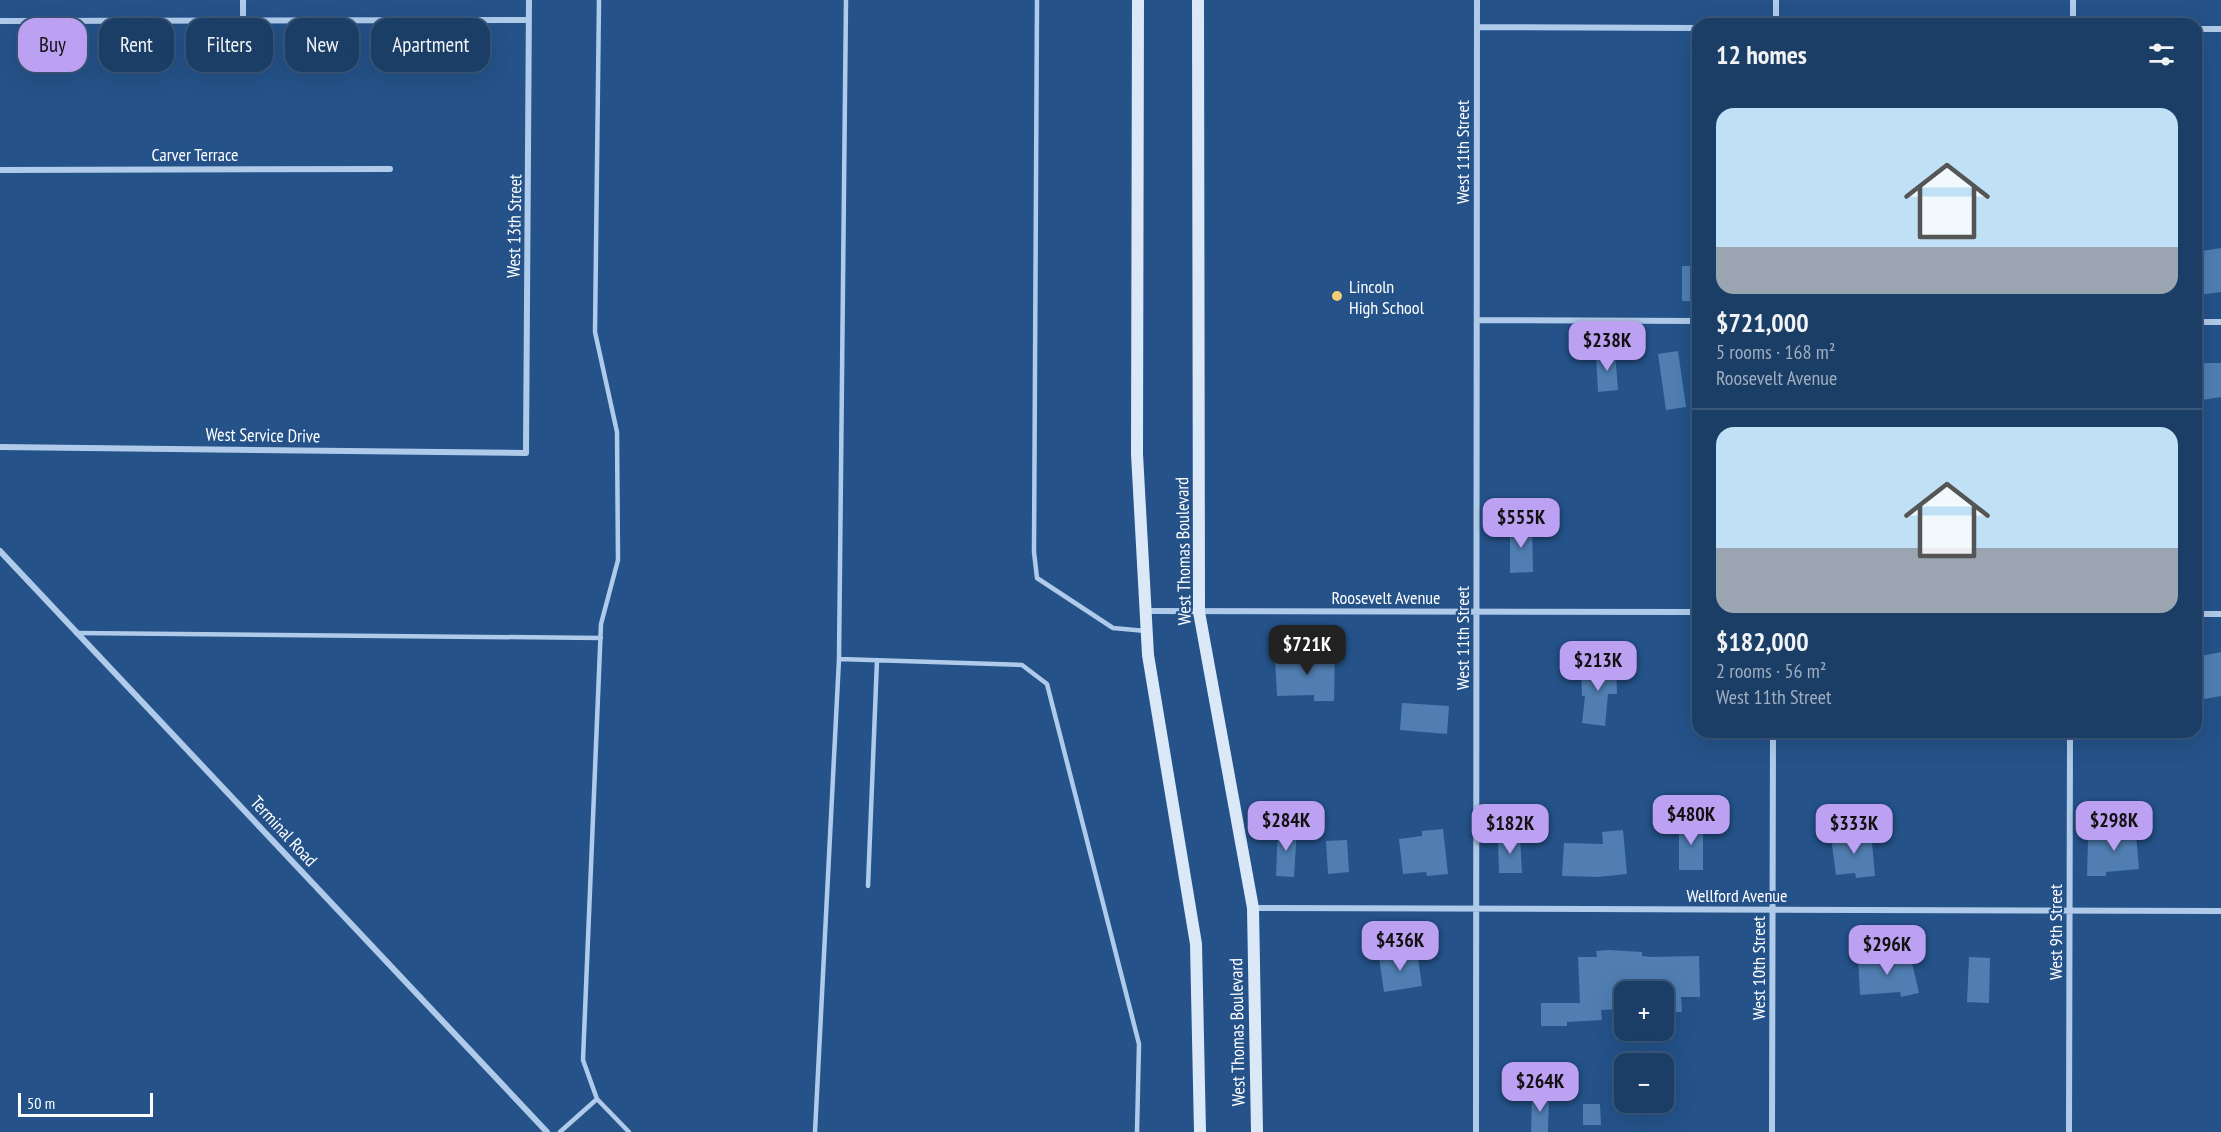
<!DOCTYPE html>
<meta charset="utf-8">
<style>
body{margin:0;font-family:"PT Sans Narrow",sans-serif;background:#24456d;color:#f1f3f6;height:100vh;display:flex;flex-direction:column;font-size:22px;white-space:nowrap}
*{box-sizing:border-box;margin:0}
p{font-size:20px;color:#a0aec0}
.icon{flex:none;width:33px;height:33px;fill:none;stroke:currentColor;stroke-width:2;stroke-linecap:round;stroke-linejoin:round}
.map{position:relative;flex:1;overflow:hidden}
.side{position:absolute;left:1692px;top:18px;width:510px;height:720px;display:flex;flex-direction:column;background:#1b3e67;border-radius:18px;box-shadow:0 6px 24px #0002,0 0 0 2px #39577b}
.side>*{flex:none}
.banner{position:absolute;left:18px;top:18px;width:570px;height:54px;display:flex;gap:12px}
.controls{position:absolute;left:1614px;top:981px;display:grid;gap:12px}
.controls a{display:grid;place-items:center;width:60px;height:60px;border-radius:12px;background:#1b3e67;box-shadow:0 6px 24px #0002,0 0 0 2px #39577b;font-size:30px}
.scale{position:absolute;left:18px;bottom:15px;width:135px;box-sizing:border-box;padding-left:6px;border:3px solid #fff;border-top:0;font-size:16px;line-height:21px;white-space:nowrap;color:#fff;-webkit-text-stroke:4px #245289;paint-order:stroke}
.price{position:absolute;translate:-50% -51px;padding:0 14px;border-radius:12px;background:#bca0f2;color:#111;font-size:20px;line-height:39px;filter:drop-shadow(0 2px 3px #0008)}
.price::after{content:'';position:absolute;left:50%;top:36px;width:18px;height:14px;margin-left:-9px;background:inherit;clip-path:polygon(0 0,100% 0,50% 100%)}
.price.active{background:#222;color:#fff}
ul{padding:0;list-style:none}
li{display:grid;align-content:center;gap:12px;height:318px;padding:0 24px}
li+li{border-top:2px solid #39577b}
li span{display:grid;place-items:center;height:186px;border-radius:18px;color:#555}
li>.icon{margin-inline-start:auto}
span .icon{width:108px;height:108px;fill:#fffc;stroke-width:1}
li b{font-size:26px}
h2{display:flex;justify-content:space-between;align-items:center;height:72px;padding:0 24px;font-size:26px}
.pill{padding:0 21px;border-radius:18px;background:#1b3e67;box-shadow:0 6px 24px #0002,0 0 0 2px #39577b;font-size:21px;line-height:54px}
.pill.active{background:#bca0f2;color:#111}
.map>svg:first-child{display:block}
.building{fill:#507eb2}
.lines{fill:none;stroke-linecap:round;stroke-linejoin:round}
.lane{stroke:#b0cbea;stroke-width:4.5}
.street{stroke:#b0cbea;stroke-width:6}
.secondary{stroke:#dbe8f8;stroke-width:12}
.poi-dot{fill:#f4cd74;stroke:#245289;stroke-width:2}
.labels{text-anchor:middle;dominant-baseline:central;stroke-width:4.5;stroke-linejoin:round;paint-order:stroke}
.street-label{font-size:18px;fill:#fff;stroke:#245289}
.poi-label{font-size:18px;fill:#fff;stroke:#245289;text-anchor:start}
</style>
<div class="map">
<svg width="2221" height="1132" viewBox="0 0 2221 1132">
<rect width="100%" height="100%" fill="#245289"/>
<path class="building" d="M2221,248V292L2199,295L2196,252Z
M1682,266H1698V301H1682Z
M1678,351L1686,407L1666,410L1658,354Z
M1615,352L1618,390L1598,392L1596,354Z
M2196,363H2221V397L2196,401Z
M1510,526H1532L1533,572L1510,573Z
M1315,650H1335L1334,701H1314V695L1277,696L1275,659L1315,657Z
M2221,652V696L2204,699L2196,657Z
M1616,664L1617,694H1608L1605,726L1582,723L1585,696H1582L1581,666Z
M1402,703L1449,706L1447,734L1400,730Z
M2135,822L2139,869L2106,872V876H2087L2088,840H2115L2113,824Z
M1679,823H1703V870H1679Z
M1278,827L1297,828L1294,877L1276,876Z
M1443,829L1448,874L1427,876L1426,872L1403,874L1399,839L1422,836V831Z
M1623,830L1627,874L1597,877L1562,876L1564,843L1603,844L1602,832Z
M1871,832L1875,876L1856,878L1855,873L1836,875L1831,837Z
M1520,837L1522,873H1499L1498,838Z
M1347,840L1349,872L1328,874L1326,841Z
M1609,950L1642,952V956L1651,957L1699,956L1700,997H1681L1682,1012H1664V992H1617L1618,1009L1601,1010L1602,1020L1567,1022V1026H1541V1003H1580L1578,957H1597L1596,951Z
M1417,951L1422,986L1384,992L1379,957Z
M1910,954L1919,993L1901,997L1900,992L1860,995L1858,957L1884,955V960Z
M1969,957L1990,958L1989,1003L1967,1002Z
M1532,1095H1549L1548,1132H1531Z
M1583,1104H1600L1601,1125H1583Z"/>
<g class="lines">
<path class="lane" d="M599,0L595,332L617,432L618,560L601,624L583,1060L597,1099L629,1132
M1037,0L1034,552L1037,578L1113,628L1146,631
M76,633L601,638
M839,659L1022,665L1047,684L1139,1044L1137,1132
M868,886L877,660
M560,1132L597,1099
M815,1132L839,659L846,0"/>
<path class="street" d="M0,21L529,20
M243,21V0
M1776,24V0
M2073,24V0
M1477,27L1698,28
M2196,29H2221
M0,170L390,169
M1478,320L1698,321
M2196,322H2221
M0,447L526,453L529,0
M0,551L547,1132
M1145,611L1698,612
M2196,614H2221
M1253,908L2221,911
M1476,1132L1477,0
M1772,1132L1773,732
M2069,1132L2070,732"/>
<path class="secondary" d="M1138,0L1137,454L1148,655L1196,944L1200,1132
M1198,0L1199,612L1253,908L1257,1132"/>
</g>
<circle class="poi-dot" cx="1337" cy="296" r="6"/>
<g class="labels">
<g class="street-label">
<text transform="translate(1462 152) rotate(-90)">West 11th Street</text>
<text x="195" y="154">Carver Terrace</text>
<text transform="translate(514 226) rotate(-89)">West 13th Street</text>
<text transform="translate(263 435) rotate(1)">West Service Drive</text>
<text transform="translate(1183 551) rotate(-91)">West Thomas Boulevard</text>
<text x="1386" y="597">Roosevelt Avenue</text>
<text transform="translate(1462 638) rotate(-90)">West 11th Street</text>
<text transform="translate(284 831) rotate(47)">Terminal Road</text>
<text x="1737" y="895">Wellford Avenue</text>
<text transform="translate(2055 932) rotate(-90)">West 9th Street</text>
<text transform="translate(1758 968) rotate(-90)">West 10th Street</text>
<text transform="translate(1237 1032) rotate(-91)">West Thomas Boulevard</text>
</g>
<g class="poi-label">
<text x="1349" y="286">Lincoln<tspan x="1349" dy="21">High School</tspan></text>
</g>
</g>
</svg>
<div class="controls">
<a>+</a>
<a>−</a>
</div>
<div class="scale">50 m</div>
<b class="price" style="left:1607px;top:372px">$238K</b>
<b class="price" style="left:1521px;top:549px">$555K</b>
<b class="price active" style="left:1307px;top:676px">$721K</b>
<b class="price" style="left:1598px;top:692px">$213K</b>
<b class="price" style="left:1691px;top:846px">$480K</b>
<b class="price" style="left:1286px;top:852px">$284K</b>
<b class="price" style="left:2114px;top:852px">$298K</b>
<b class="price" style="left:1510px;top:855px">$182K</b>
<b class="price" style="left:1854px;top:855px">$333K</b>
<b class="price" style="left:1400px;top:972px">$436K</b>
<b class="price" style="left:1887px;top:976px">$296K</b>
<b class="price" style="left:1540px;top:1113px">$264K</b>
<div class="banner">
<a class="pill active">Buy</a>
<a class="pill">Rent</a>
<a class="pill">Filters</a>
<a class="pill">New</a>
<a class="pill">Apartment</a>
</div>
<section class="side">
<h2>12 homes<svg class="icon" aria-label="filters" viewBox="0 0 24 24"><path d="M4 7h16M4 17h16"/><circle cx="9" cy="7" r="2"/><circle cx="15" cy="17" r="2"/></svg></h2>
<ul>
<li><span style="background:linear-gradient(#bfe0f5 75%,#9aa5b1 0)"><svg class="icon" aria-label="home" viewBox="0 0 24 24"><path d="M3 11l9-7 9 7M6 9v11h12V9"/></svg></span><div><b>$721,000</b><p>5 rooms · 168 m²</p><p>Roosevelt Avenue</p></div></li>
<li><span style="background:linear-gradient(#bfe0f5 65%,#9aa5b1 0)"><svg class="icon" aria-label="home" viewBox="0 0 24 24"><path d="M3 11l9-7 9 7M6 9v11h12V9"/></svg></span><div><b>$182,000</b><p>2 rooms · 56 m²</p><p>West 11th Street</p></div></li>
</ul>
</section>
</div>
